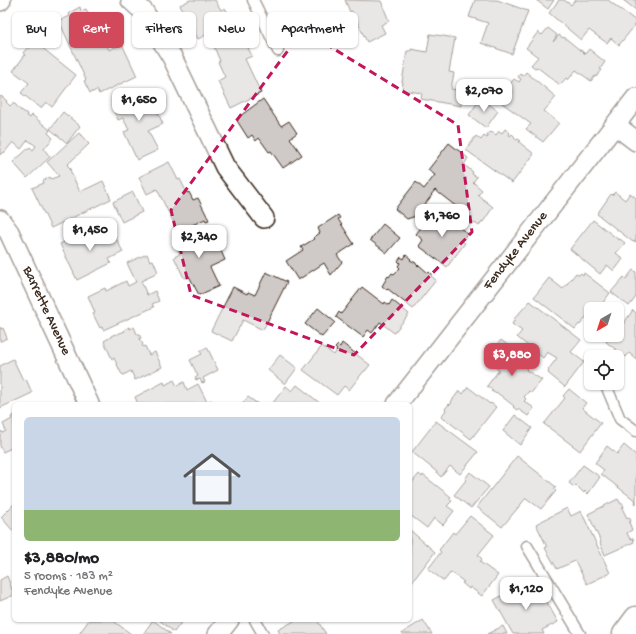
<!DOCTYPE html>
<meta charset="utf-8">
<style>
body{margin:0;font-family:"Gochi Hand",sans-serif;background:#f2f2f2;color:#202124;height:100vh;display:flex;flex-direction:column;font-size:15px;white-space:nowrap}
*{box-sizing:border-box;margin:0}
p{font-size:13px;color:#757577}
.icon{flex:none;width:22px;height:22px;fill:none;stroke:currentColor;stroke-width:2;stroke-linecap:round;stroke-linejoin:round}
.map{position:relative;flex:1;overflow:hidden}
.details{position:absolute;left:12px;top:402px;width:400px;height:220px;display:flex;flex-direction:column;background:#fff;border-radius:6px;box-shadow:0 1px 3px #0004}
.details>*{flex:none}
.banner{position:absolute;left:12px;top:12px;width:400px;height:36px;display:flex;gap:8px}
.needle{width:26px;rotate:219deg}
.tools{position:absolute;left:584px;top:302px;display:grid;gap:8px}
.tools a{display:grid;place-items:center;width:40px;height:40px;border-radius:6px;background:#fff;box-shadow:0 1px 3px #0004;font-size:20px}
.price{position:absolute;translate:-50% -34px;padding:0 9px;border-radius:8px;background:#fff;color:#222;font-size:13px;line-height:26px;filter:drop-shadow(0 1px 2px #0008)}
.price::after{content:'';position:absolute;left:50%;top:24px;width:12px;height:9px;margin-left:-6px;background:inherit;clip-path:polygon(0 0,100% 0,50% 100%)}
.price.selected{background:#d1495b;color:#fff}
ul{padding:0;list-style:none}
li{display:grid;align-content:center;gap:8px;height:212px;padding:0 12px}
li span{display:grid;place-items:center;height:124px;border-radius:6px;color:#555}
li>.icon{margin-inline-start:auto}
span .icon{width:72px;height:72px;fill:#fffc;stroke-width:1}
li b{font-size:17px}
.tag{padding:0 14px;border-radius:6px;background:#fff;box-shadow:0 1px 3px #0004;font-size:14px;line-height:36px}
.tag.selected{background:#d1495b;color:#fff}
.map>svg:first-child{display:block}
.building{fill:#cfcac7;stroke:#3b2a1e}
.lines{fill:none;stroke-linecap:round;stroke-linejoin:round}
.lane-casing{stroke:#3b2a1e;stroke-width:13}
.street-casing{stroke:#3b2a1e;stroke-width:22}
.secondary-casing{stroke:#3b2a1e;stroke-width:25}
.lane{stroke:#fff;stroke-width:10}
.street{stroke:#fff;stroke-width:19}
.secondary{stroke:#fff;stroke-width:22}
.marked{fill:none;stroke:#c2185b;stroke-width:3;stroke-dasharray:8 5;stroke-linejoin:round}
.labels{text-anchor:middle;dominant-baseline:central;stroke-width:3;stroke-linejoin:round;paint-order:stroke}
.street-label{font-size:14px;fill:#3b2a1e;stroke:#fff}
</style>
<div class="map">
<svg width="636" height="634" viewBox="0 0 636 634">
<rect width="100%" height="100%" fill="#fff"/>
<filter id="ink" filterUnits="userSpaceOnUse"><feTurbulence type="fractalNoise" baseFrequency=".025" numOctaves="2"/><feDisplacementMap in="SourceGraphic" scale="8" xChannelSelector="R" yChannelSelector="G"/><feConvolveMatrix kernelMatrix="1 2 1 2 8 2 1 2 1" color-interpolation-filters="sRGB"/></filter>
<g filter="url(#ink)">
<path class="building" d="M190,0H215L221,10L225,8L233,21L198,39L192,27L190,28L180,5Z
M345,0L381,1L389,21L381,25L385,33L367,42L352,11L350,12Z
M475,0H497L528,11L512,54L481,43L488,23L469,17Z
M536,0H554L548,9Z
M559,0H564L571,5L575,0H608L636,21V24L619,45L611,38L607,43L589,30L581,40L549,13Z
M623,0H636V10Z
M80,7L81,11L86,9L94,26L97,25L98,26L103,24L107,33L102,35L109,50L122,44L137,76L99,94L97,90L90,93L84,81L86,80L59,21L70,16L69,13Z
M245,27L254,45L248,48L252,56L245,59L261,93L231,108L218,81L225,77L218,62L220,61L212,42Z
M548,28L557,35L553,42L559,35L563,38L564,37L581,51V50L585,54L589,49L605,62L600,69L602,70L596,77L595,76L591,81L576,70L568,80L566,78L560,85L537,67L535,68L531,65L538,57L526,48L538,32L542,35Z
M430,34L455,38L449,72L454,73L451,89L463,91L461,106L421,99L422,93L402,90L403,82H402L407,51H411V49L427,52Z
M35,42L76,75L52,107L46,102L41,108L21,93L29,83L13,71L25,55L23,53L28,47L30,48Z
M526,72L556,97L544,111L559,123L543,142L526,129L531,124L502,103L512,91L507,88L514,79L519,82L521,79L518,77L520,74L523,76Z
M147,89L163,124L148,131L158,150L137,160L124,132L129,130L123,118L118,120L112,105Z
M1,96L7,101L6,102L10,106L12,104H15L21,111V110L27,114L26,115L30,118L32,115L50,130L48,133L53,138L44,149L50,157L27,178L13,162L30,147L33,150L36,146L28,140L21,149L13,142L4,153L3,152L0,155V97Z
M481,98L498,111L486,128L469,115Z
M263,99L281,126L289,121L297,133L290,138L302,155L283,168L271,151L269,152L259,138L256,141L252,135L248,138L236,119Z
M63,112L80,126L67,143L50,129Z
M505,129L510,133L509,134L510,136L512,134L515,137L514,138L517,140L518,139L521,141L519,142L534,154L512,183L466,150L476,136L481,140L484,136L487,138L489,136L487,135L489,132L491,133L492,132L496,135L499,131L502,133Z
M79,133L89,144L67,165L71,169L70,170L80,192L103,181L111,199L51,228L32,188L44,183L43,181L50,177L51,179L59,176L47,162Z
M449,143L468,158L464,165L473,172L472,174L477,177L473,182L482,190L478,195L493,207L483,222L482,221L479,226L461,213L462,211L435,190L431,195H432L416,216L407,219L395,209L416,182L424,189L435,175L428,170Z
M169,162L178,180L180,179L187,193L189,192L193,200L198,198L209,220L206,221L205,219L178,232L157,189L147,194L139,177Z
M133,192L142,212L122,222L113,202Z
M615,192L625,200L630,193L636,198V242L634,241L633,242L597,214L611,194L612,195Z
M435,210L440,214L441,212L447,216L446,217L468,234L462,241L465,243L447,267L419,246L423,240L416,234Z
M338,215L340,218L338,219L354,244L337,255L342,262L331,275L324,263L298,280L286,261L303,250L301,247L314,239L313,238L320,233L318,228Z
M593,220L619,240L620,239L625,243L616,253L623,259L614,271L607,265L600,274L570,249Z
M383,224L400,238L387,253L370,240Z
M89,225L91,229L94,227L98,235L100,234L103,240L114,234L123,252L109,259L111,263L77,280L60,244L82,233L80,229Z
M210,226L225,260L210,267L219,286L199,295L189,276L184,278L174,257L180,254L174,242Z
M147,254L150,261L153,260L158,272L156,273V274L141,281L147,295L155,291L159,301L152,304L154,307L103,330L102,327L100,328L93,314L95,313L88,296L105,288L106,291L126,281L128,286L136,282L127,263Z
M406,255L411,259L410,260L416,263V264L418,266L419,265L428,273L429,272L432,275L431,276L436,280L413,309L388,289L387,290L382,286L388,276L389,277L392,273L394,274L400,268L398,266L400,263L398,261L401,257L404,259Z
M633,270L636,272V297L629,306L611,292L624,277L626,279Z
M266,272L287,282L263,330L243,320L232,341L211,331L233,287L247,294L248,292L255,295Z
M576,273L579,275L581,273L583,275L584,273L610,293L601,305L597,303L593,309H591V311L580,325L579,324L575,329L534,297L549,278L563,289Z
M362,287L384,304L385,302L389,305L392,300L409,314L394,333L380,322L372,333L368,330L363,337L336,317L339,312L341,314Z
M530,301L581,340L571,352L584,362L565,387L548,373L549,371L548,370L557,358L547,352L543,358L517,337L522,331L512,324L515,319H514Z
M318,308L335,322L322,337L305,324Z
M633,310L636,313V359L629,353L626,357L606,342L611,335H617V329L622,322L624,323Z
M0,327L1,329L3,328L7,338L1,341H0Z
M129,327L130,329L134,327L137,334H139L141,338L139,339L143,344L142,345L143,347L145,346L149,355L155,352L162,367L135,380L131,371L123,375L121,373L114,358L112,359L104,341L111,337V336L115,334V335L125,331L124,330Z
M501,340L528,361L524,366L527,369L526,370L542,380L531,393L529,391L524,397L526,399L524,401L534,408L528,416L518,409L517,410L513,407L514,406L496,392L495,393L491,391L493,390L487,386L499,370L485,360Z
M342,343L370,365L365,371H364L349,390L344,386L337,395L303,370L322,346L334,355L337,350L335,348L338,345L340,347Z
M207,347L218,370L203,378L205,382L202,383L200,379L196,380L195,378L198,376L190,360L202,354L200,351Z
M280,355L297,368L285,384L268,370Z
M13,359L23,380L26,379L32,393L0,408V366Z
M174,380L177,386L184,382L187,390L198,384L207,402L211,400L213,404H138L135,397L164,382L165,385Z
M297,385L321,404H272L286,386L292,391Z
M468,387L490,404L491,403L496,407L471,439L445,419L444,420L441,417L446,410L445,409L449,404L450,405L452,402H451L459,391L463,394Z
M569,389L586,403L582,408L601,423L580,451L544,424L565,398L563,396Z
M248,397L258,404H242Z
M14,415V450L13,447L3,452L0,446V431H1L2,433L6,431L3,424L12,419L11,417Z
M515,415L532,428L520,445L503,431Z
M436,421L478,452L460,474L450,466L441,477L437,473V472L412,452Z
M624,445L636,455V504L635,503L636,501L601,474L604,470L595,463L607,446L617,454Z
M517,456L556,487L554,489L556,491L541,509L526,498L502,527L477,507Z
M583,465L600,477L588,494L585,491L584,493L576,485L574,487L569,483Z
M470,472L489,487L471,508L454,495L466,480L465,479Z
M419,474L422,477L423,475L451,497L449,499L452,501L447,506L454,511L443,525L434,518L427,528L410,515V485Z
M618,499L621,504H623L624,508H622L627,518L629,517L631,521L629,522L632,530L627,533L630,539L633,538L634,542L605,555L600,543L601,542L588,514Z
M14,504V532L1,517Z
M567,508L571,516L581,511L610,573L587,584L575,561L557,569L545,548L547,547L536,524Z
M470,516L494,535L478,555L482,559L480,562L498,575L482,596L470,587L469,589L462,583L464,582L451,572L444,581L428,569L441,552L439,550L453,532L455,534Z
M410,530L435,552L412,582L410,581Z
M7,576L14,595L0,601V580Z
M536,583L558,622L542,630L544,634H513L494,600L511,591L514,595Z
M89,620H112L131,634H79Z
M153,620L171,634H143Z
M159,620H183L174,632Z
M296,620H317L326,634H280L278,630Z
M423,620L432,634H402V633Z
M503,626L507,634H487Z"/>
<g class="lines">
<defs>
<path id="lane" d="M253,0L278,51
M605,383L620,419L636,431
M527,546L580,634
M255,620L263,634"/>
<path id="street" d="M131,0L144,12L172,57L225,167L264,218
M0,1L1,0
M615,125L636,141
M0,220L9,232L89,404
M397,404L636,98
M218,634L229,620"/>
<path id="secondary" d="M624,634L636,618"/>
</defs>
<use href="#lane" class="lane-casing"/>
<use href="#street" class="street-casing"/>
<use href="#secondary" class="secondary-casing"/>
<use href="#lane" class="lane"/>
<use href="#street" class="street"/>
<use href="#secondary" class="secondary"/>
</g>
</g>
<path d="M0 0H636V634H0ZM303,30L458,125L472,232L354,355L191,295L171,210Z" fill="#fff" fill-opacity=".55" fill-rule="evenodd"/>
<path class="marked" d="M303,30L458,125L472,232L354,355L191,295L171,210Z"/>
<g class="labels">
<g class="street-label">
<text transform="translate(516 251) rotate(-52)">Fendyke Avenue</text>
<text transform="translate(46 311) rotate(65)">Barrette Avenue</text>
</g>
</g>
</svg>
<div class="tools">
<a><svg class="needle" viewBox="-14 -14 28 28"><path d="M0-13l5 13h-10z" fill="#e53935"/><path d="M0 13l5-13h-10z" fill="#757577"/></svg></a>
<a><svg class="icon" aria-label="locate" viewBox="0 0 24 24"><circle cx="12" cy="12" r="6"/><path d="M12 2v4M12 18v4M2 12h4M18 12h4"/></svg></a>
</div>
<b class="price" style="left:484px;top:113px">$2,070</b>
<b class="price" style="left:139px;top:122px">$1,650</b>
<b class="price" style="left:442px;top:238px">$1,760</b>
<b class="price" style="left:90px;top:252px">$1,450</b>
<b class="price" style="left:199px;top:259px">$2,340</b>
<b class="price selected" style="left:512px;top:377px">$3,880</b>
<b class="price" style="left:526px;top:611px">$1,120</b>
<div class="banner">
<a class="tag">Buy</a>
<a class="tag selected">Rent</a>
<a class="tag">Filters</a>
<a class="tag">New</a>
<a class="tag">Apartment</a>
</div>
<section class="details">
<ul>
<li><span style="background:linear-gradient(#c9d6e8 75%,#8fb573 0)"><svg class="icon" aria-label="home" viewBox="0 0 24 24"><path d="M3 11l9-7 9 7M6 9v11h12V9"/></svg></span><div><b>$3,880/mo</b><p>5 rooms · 183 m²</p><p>Fendyke Avenue</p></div></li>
</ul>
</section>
</div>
